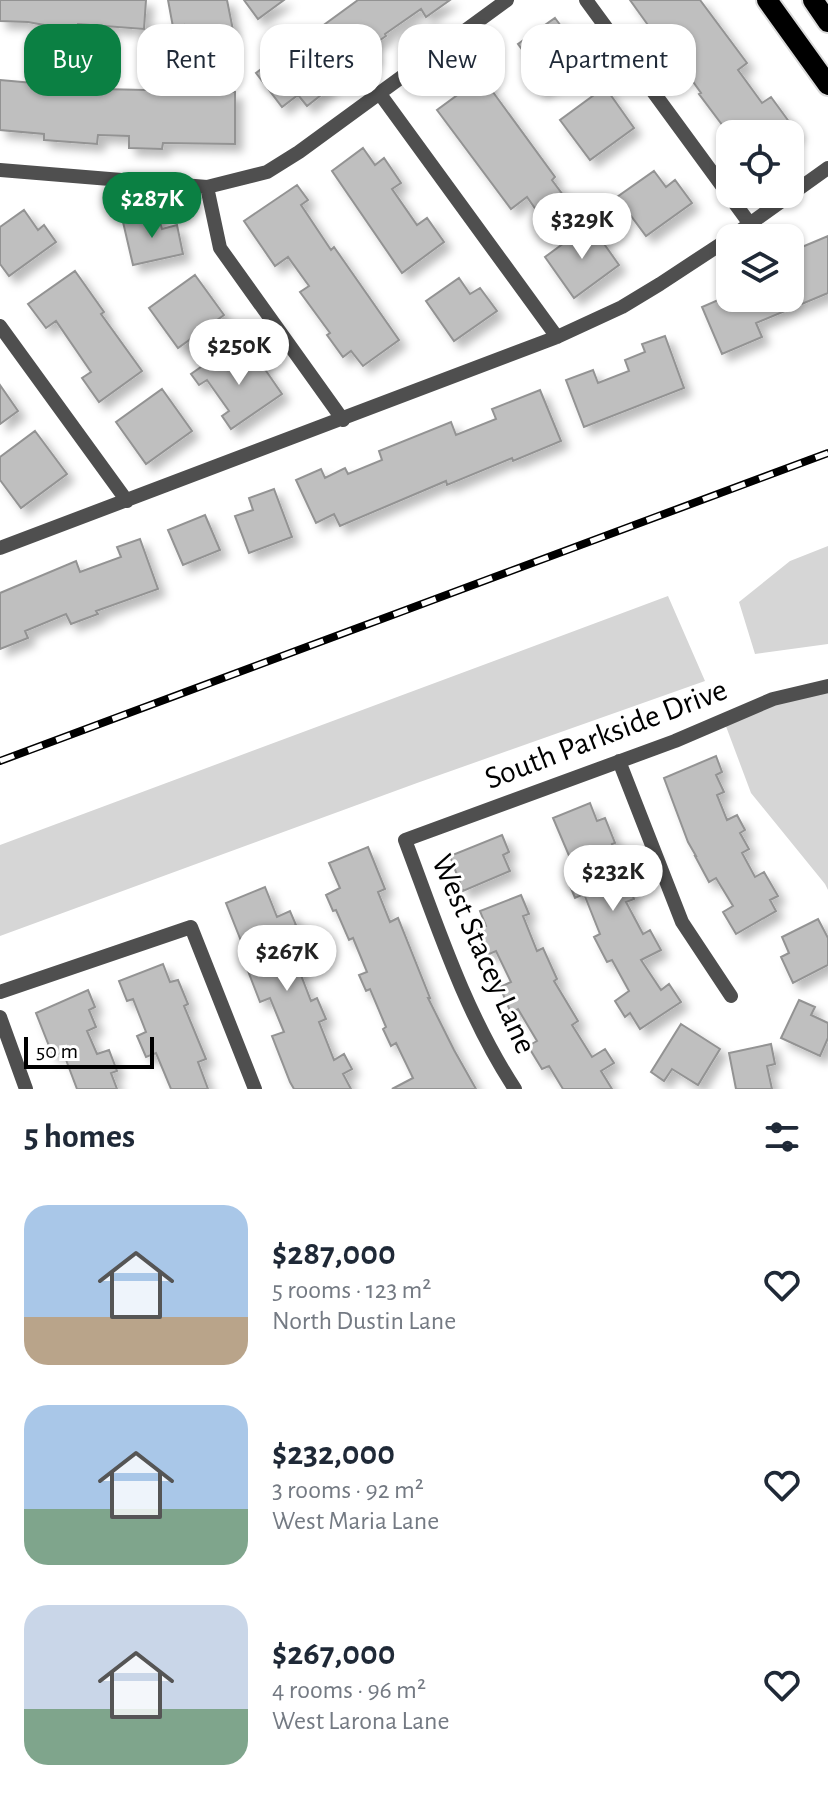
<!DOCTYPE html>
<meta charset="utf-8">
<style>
body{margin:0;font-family:"Alegreya Sans",sans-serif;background:#f6f6f7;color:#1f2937;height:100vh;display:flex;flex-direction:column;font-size:30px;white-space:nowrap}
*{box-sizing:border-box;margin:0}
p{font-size:26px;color:#747a83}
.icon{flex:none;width:44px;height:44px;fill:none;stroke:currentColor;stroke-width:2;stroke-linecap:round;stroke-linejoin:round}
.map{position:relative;height:1089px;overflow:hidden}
.details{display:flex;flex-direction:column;background:#fff;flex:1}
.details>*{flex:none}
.banner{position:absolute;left:24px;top:24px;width:780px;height:72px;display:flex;gap:16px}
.buttons{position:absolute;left:716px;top:120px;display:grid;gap:16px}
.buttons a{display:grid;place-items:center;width:88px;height:88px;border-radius:16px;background:#fff;box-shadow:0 2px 6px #0004;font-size:40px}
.scale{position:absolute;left:24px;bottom:20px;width:130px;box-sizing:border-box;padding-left:8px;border:4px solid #000;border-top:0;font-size:22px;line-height:28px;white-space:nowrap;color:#000;-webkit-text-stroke:6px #fff;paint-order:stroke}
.price{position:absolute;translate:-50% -68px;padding:0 18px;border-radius:28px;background:#fff;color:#222;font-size:26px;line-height:52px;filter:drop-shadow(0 2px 4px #0008)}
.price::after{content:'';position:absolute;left:50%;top:48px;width:24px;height:18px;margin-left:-12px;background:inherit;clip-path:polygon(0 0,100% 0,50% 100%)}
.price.current{background:#0b8043;color:#fff}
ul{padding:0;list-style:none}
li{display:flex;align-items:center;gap:24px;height:200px;padding:0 24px}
li span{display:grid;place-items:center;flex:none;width:224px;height:160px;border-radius:24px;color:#555}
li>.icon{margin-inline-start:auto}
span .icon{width:96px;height:96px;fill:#fffc;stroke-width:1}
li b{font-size:34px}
h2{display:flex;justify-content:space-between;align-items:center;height:96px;padding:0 24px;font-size:34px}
.chip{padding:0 28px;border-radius:24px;background:#fff;box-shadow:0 2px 6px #0004;font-size:28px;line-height:72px}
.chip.current{background:#0b8043;color:#fff}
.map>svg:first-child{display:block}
.green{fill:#d6d6d6}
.building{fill:#bfbfbf;stroke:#939393;stroke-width:2;filter:url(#shadow)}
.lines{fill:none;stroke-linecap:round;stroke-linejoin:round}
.primary-casing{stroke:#dbdbdb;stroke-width:24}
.minor{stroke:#4f4f4f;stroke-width:14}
.primary{stroke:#000;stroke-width:20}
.rail-casing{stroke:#000;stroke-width:8}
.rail{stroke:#fff;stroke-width:5;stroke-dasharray:15;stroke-linecap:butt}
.labels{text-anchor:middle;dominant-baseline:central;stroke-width:6;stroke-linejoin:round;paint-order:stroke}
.street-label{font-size:32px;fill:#000;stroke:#fff}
</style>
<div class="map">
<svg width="828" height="1089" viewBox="0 0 828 1089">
<defs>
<filter id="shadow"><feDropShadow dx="7" dy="7" stdDeviation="4" flood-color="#0004"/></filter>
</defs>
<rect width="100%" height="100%" fill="#fff"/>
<path class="green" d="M828,546V644L755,654L739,602L790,561Z
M668,596L705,681L417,783L0,936V845Z
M828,686V890L825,884L751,793L724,721Z"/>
<path class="building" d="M0,0H146L144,29L78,24L77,31L28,22L0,21Z
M168,0H227L233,30L187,39L184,25L173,27Z
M244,0H284L258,19Z
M358,0H450L426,17L421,9L385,34L386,36L370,47L376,55L354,72L321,27Z
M630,0H700L747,63L738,70L762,103L771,97L798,134H729L699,94L701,93L679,62L676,64Z
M555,18L585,58L540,91L523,68L531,62L518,44Z
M296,43L330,88L307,106L298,95L282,107L256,73Z
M482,77L555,177L552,180L566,199L541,217L527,197L511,209L437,110Z
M0,80L101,89L235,92V144L163,143L162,149L129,148V136L98,135L97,144L44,140V134L0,130Z
M605,87L634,128L590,160L560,120Z
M363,148L375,165L384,158L401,183L392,189L417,225L427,218L444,242L402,273L332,171Z
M654,171L666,187L675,180L692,203L646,236L617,197Z
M297,185L308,200L301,205L331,250L334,247L399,340L363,366L351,351L343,357L327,335L330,333L300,292L309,286L288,257L275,266L244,221Z
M24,210L38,230L44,225L56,242L9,276L0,264V227Z
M158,214L162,229L177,225L183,254L133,265L123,222Z
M590,224L619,265L574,298L545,257Z
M828,236V293L756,323L762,337L722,354L702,307L725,297L729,307L751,298H790V252Z
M75,271L104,312L101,314L142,371L99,402L82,378L91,372L56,321L46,328L28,304Z
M195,275L224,315L178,348L149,308Z
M459,278L470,294L480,288L497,311L454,341L426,301Z
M665,336L684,388L584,427L566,380L593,370L598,383L629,371L625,360L645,352L642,344Z
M253,352L282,394L231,429L222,416L229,411L207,380L199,385L191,374L218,355L228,370Z
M0,385L18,411L0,424Z
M162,389L192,431L146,464L116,422Z
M540,390L561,441L513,461L512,458L447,485L446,481L340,526L334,514L316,523L296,480L321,469L325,478L345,468L348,474L382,460L379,451L451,422L456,435L496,419L492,409Z
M35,431L67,474L21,508L0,480V457Z
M274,489L292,537L249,553L235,516L253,510L249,498Z
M205,515L220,550L183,565L168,530Z
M140,539L158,589L96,611L98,614L71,624L66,614L25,631L28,638L0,649V593L76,561L80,572L121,557L117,547Z
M716,756L722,772L716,775L724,792L717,795L727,820L737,815L745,830L740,833L749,849L742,853L755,877L764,872L778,896L770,900L776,911L736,934L723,912L733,906L716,878L709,882L695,856H696L688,842L664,778Z
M590,803L597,821L605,818L615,843L612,844L634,899L626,902L643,934L650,930L661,950L641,960L661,990L669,984L681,1002L640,1029L630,1013L625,1017L615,1001L629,991L612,960L607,962L594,937L600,934L584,894L575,898L566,876L576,872L553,818Z
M502,835L509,852L503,855L510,871L463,891L450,856Z
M368,847L385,889L378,892L390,922L398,918L430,998H428L454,1050L476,1089H392L413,1078L396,1043L391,1046L383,1029L386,1027L370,989L366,991L359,975L367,972L353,938L349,940L336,910L333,911L326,895L340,888L329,863Z
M265,887L277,917L290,911L296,925L292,927L303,953L294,957L311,1001L317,998L326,1019L319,1022L334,1060L344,1054L352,1069L343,1074L351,1089H294L290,1082L272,1036L284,1032L270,998L260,1002L243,958L247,956L226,903Z
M521,895L529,914L523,916L537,951L543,948L557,979L554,981L578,1021L572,1025L592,1057L605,1049L614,1063L601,1071L612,1089H563L549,1066L542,1069L528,1046L537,1041L518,1009L511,1013L500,987L511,982L496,951L487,955L476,930L486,926L480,911Z
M818,919L828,938V965L793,983L781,957L789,953L782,937Z
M163,964L170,982L178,980L188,1004L184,1006L206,1059L198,1062L208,1089H171L156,1053L146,1057L137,1036L146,1032L133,999L127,1001L119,981Z
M88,990L95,1007L89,1010L96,1027L87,1031L97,1054L109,1050L117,1071L111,1073L117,1089H77L63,1052L53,1056L36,1013Z
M799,1000L815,1007L811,1015L828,1023V1038L820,1056L781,1038Z
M681,1024L720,1049L698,1085L672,1069L664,1081L651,1072Z
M771,1044L775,1064L767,1066L772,1089H736L729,1053Z"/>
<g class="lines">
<defs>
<path id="primary" d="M767,0L828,85
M813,0L828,22"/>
</defs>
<use href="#primary" class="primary-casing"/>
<path class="minor" d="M586,0L750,224
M380,94L557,337
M0,170L207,187L267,172L299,152L507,0
M207,187L220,248L343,420
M730,238L828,168
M0,326L127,501
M0,548L557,337L622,307L660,284L730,238
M619,761L682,922L731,996
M0,992L191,927L255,1089
M0,1017L26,1089
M515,1089C465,1013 437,925 405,840L675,741L773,699L828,686"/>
<use href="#primary" class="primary"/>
<defs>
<path id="rail" d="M0,761L828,453"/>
</defs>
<use href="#rail" class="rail-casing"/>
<use href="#rail" class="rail"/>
</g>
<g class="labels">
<g class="street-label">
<text transform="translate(606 734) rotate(-21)">South Parkside Drive</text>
<text transform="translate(484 954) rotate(66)">West Stacey Lane</text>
</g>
</g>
</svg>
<div class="buttons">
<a><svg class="icon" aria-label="locate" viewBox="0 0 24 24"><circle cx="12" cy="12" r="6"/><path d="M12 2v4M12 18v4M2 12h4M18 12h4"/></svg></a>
<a><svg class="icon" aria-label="layers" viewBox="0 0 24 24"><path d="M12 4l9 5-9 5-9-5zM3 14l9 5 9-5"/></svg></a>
</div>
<div class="scale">50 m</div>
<b class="price current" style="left:152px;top:240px">$287K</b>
<b class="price" style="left:582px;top:261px">$329K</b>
<b class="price" style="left:239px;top:387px">$250K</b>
<b class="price" style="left:613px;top:913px">$232K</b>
<b class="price" style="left:287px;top:993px">$267K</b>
<div class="banner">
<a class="chip current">Buy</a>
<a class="chip">Rent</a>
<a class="chip">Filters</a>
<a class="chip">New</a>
<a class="chip">Apartment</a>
</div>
</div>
<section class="details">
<h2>5 homes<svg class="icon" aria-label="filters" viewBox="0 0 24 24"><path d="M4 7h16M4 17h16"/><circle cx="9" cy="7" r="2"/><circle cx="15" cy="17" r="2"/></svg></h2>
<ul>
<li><span style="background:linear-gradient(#a9c7e8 70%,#b9a48a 0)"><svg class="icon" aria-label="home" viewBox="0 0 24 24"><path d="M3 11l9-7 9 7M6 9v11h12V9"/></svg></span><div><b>$287,000</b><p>5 rooms · 123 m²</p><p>North Dustin Lane</p></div><svg class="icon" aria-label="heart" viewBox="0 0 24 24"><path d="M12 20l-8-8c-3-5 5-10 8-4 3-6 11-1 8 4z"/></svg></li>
<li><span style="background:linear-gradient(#a9c7e8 65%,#7fa58c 0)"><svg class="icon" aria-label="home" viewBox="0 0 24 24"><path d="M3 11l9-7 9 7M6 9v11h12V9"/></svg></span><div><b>$232,000</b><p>3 rooms · 92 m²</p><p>West Maria Lane</p></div><svg class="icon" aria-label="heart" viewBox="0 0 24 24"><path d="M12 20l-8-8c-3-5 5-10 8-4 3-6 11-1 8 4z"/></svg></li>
<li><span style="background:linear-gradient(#c9d6e8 65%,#7fa58c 0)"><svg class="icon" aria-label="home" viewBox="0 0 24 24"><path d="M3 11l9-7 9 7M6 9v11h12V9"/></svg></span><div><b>$267,000</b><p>4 rooms · 96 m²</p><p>West Larona Lane</p></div><svg class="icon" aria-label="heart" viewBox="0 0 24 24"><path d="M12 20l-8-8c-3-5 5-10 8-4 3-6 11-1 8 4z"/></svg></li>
</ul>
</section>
